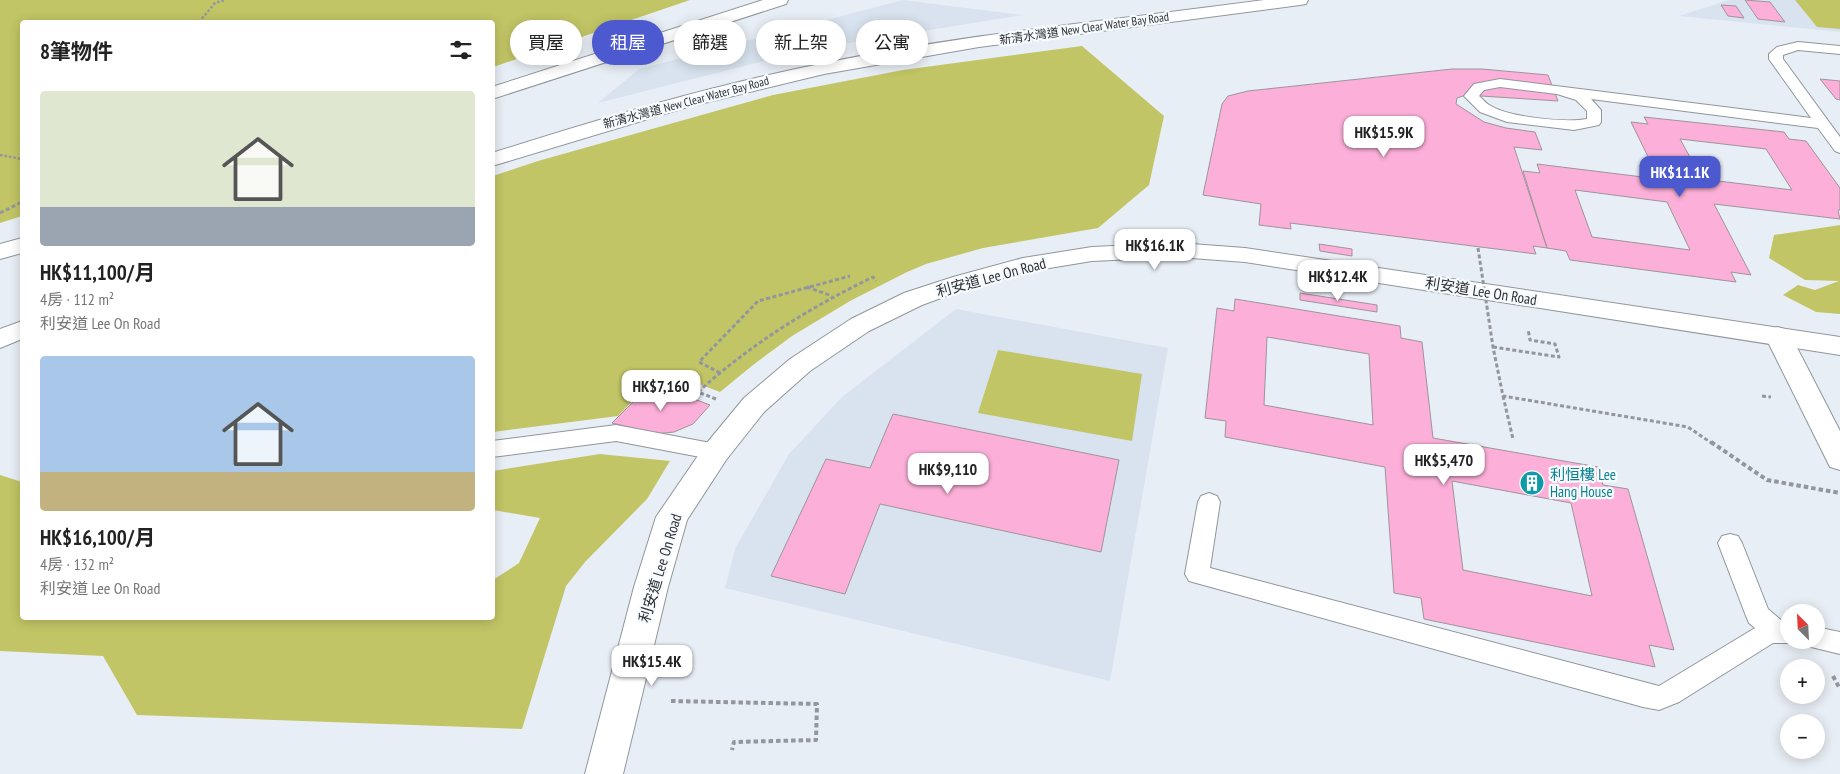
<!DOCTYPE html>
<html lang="zh-TW">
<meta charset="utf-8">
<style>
body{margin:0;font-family:"PT Sans Narrow","Noto Sans TC",sans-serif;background:#f2f2f2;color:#222;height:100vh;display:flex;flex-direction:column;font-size:19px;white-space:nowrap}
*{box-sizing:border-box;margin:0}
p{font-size:16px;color:#767676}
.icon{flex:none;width:28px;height:28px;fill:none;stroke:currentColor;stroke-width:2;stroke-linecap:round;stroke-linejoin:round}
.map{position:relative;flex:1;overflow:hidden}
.side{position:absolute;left:20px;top:20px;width:475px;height:600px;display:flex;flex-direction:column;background:#fff;border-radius:5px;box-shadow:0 2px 12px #0003}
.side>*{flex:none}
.top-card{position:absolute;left:510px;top:20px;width:475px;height:45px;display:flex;gap:10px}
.needle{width:32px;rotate:336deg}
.controls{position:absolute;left:1780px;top:604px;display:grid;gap:10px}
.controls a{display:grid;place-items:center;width:45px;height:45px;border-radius:50%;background:#fff;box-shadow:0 2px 12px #0003;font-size:25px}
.price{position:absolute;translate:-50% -42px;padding:0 11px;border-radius:10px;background:#fff;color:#222;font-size:16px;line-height:32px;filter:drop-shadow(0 1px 2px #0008)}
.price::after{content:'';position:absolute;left:50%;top:30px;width:15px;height:11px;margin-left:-8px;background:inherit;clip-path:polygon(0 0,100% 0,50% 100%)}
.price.current{background:#4d59ce;color:#fff}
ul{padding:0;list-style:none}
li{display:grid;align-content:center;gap:10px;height:265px;padding:0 20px}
li span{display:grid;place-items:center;height:155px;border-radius:5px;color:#555}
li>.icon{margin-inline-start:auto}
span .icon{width:90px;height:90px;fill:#fffc;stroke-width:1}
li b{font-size:21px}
h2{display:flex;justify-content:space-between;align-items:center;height:60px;padding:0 20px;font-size:21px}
.pill{padding:0 18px;border-radius:22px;background:#fff;box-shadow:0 2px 12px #0003;font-size:18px;line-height:45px}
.pill.current{background:#4d59ce;color:#fff}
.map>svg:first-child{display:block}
.built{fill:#d8e3ef}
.green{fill:#c2c565}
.building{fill:#fcafd8;stroke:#9d9599;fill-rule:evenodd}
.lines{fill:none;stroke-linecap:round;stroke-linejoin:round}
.service-casing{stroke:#90969c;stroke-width:2}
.minor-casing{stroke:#90969c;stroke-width:2}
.tertiary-casing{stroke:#90969c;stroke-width:2}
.secondary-casing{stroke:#90969c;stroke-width:2}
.primary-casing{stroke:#90969c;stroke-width:2}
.path-far2{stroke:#93979c;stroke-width:2.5;stroke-dasharray:2.5 2;stroke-linecap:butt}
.path-far1{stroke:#93979c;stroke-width:3;stroke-dasharray:4 2.5;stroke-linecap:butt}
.path{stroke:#93979c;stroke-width:4;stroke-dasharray:4.5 3;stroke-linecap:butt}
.service{fill:#fff;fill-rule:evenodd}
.minor{fill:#fff;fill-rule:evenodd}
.tertiary{fill:#fff;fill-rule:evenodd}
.secondary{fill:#fff;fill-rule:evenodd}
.primary{fill:#fff;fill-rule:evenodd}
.path-bridge-far1{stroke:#93979c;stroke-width:3;stroke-dasharray:4 2.5;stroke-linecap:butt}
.path-bridge{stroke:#93979c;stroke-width:4;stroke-dasharray:4.5 3;stroke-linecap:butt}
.labels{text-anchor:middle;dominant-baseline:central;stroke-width:4.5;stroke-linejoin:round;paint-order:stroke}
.far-street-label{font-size:12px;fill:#2e3033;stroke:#f7fbff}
.street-label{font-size:15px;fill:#2e3033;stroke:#f7fbff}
.culture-label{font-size:15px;fill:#0d838f;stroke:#f7fbff;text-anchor:start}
</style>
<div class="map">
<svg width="1840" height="774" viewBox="0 0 1840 774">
<rect width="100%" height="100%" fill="#e8eef5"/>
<path class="built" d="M903,0L1023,15L812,49L598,103L639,69Z
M1729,0H1840V32L1679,16Z
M956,309L1168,348L1110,681L725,588L735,549L789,454L842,397Z"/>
<path class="green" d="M0,0H690L493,67L492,22H22V216L0,223Z
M1795,0H1840V29L1817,27Z
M1082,46L1164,116L1149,185L1098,228L983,248L926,264L907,272L850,301L792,336L753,365L720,392L663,370L618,416L493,432V176L538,161L773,95L903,70Z
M1840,225V314L1816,312L1783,295L1798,285L1815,290L1839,281L1805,280L1769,258L1774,235Z
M998,350L1142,374L1132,441L978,413Z
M600,454L670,461L647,499L585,562L566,586L522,729L137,715L103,656L0,651V475L22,482V618H492L493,580L519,563L540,518L493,510V471Z"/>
<path class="building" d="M1745,0L1770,2L1785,22L1758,19Z
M1721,5L1736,6L1744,18L1728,16Z
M1452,69H1482L1548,75L1558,101L1466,95L1457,98L1456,104L1484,122L1506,128L1535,132L1542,150L1514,147L1547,248L1533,246L1536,254L1290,223L1291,229L1259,225L1261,204L1203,195L1222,104L1228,96L1248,91Z
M1820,79L1840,81V100L1836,99Z
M1644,117L1784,132L1789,139L1806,141L1840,188V210H1838L1840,219L1714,204L1751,275L1731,272L1736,282L1570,260L1566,251L1547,248L1523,171L1540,173L1537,164L1659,179L1631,122L1648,124ZM1680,139L1766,149L1792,190L1702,179ZM1575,190L1667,202L1690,250L1592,237Z
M1319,244L1352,249V256L1320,251Z
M1300,293L1377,305V312L1300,300Z
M1235,299L1400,326L1401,338L1422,342L1433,438L1598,467L1603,485L1628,489L1674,650L1649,645L1655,667L1424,619L1421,598L1394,593L1385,467L1225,437L1226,421L1205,418L1217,308L1234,311ZM1267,337L1369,354L1373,425L1264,405ZM1452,481L1571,503L1592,596L1463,570Z
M652,383L710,405L693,424L674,432L645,435L637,429L612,423Z
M893,414L1119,460L1101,552L880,504L845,594L771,576L826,459L870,468Z"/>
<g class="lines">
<defs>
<path id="service" d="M1798,42L1840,46V54L1798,50L1783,55V59L1840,137V153L1835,151L1818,128L1591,99L1601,110V122L1599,125L1574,130L1507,122L1480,112L1464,96L1474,84L1500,79L1811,118L1769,59V54L1777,47ZM1500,87L1557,94L1576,100L1587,111V119C1565,123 1509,117 1491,106C1486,104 1483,99 1479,96L1484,90Z
M616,425L716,444L724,446L727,452L724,458L716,460L616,441L492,457V441Z
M1209,493L1217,496L1220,502L1210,568L1659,686L1755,628L1749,623L1746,616L1718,543L1722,536L1730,534L1738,536L1742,543L1768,609L1782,621H1789V640H1797L1789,643H1773L1679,702L1659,710L1643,707L1189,581L1185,574L1198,502L1201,496Z
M1816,627L1840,632V654L1807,646L1804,640H1816Z"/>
<path id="minor" d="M1778,327L1787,330L1791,336L1840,431V470L1830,467L1765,336L1769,330Z"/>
<path id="tertiary" d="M1178,243L1245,248L1840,337V355L1245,262L1178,257L1092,261L1025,272L971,287L922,305L869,331L810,371L764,412L726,460L687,520L668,587L623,774H585L634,587L656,517L706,444L744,398L790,359L851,319L904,293L953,277L1023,258L1092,247Z"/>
<path id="secondary" d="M763,0H788L786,4L492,99V87Z
M22,238V253L0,259V244Z"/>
<path id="primary" d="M1264,0H1308L1306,4L1300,5L979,47L824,74L688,107L492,166V153C602,118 712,85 825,63C970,33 1117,20 1264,0Z
M22,321V339L0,348V329Z"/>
</defs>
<use href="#service" class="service-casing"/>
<use href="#minor" class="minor-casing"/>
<use href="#tertiary" class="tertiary-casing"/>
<use href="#secondary" class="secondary-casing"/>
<use href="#primary" class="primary-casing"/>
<path class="path-far2" d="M199,22L215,3L225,0
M0,155L22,159"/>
<path class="path-far1" d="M0,213L22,202
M807,287L832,296
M1493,347L1559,357L1555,344L1530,340L1528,329
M720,373L699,362L758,301L850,276
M1503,396L1513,439
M1762,396L1771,397
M716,399L698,392C751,344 809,308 873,277L876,281"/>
<path class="path" d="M1833,676L1840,689
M671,701L817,704L816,740L734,742L732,750"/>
<use href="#service" class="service"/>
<use href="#minor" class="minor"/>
<use href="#tertiary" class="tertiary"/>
<use href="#secondary" class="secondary"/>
<use href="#primary" class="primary"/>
<path class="path-bridge-far1" d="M1478,248L1493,347L1503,396L1688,427L1713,444"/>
<path class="path-bridge" d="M1711,442L1767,480L1840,493"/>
</g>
<defs>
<symbol id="building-disc" viewBox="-11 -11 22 22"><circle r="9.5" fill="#0f9aa8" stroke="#f7fbff"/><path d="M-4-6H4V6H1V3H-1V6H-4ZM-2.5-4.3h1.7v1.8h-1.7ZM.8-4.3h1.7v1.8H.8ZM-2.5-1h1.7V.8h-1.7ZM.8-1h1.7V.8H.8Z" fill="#fff"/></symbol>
</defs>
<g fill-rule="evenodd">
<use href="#building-disc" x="1518" y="469" width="28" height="28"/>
</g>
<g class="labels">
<g class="far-street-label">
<text transform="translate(1084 28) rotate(-8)">新清水灣道 New Clear Water Bay Road</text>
<text transform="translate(686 102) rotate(-15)">新清水灣道 New Clear Water Bay Road</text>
</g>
<g class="street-label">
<text transform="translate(991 277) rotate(-15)">利安道 Lee On Road</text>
<text transform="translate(1481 291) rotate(9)">利安道 Lee On Road</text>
<text transform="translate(660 568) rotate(-73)">利安道 Lee On Road</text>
</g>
<g class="culture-label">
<text x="1550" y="474">利恒樓 Lee<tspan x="1550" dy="17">Hang House</tspan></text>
</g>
</g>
</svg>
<div class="controls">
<a><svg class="needle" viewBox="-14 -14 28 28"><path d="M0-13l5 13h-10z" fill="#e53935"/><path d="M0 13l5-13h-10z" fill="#767676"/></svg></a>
<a>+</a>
<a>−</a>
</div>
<b class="price" style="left:1384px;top:158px">HK$15.9K</b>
<b class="price current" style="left:1680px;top:198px">HK$11.1K</b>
<b class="price" style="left:1155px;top:271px">HK$16.1K</b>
<b class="price" style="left:1338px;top:302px">HK$12.4K</b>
<b class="price" style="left:661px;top:412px">HK$7,160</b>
<b class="price" style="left:1444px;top:486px">HK$5,470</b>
<b class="price" style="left:948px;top:495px">HK$9,110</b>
<b class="price" style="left:652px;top:687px">HK$15.4K</b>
<div class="top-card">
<a class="pill">買屋</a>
<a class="pill current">租屋</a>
<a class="pill">篩選</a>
<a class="pill">新上架</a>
<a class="pill">公寓</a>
</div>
<section class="side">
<h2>8筆物件<svg class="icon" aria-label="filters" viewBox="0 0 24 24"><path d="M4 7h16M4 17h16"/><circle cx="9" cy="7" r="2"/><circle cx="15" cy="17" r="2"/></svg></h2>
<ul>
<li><span style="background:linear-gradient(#dfe7d0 75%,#9aa5b1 0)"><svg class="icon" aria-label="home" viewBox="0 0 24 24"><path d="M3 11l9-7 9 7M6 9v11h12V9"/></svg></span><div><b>HK$11,100/月</b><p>4房 · 112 m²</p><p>利安道 Lee On Road</p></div></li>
<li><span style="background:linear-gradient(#a9c7e8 75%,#c2b280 0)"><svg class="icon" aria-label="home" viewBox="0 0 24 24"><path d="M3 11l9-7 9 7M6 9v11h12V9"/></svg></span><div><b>HK$16,100/月</b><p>4房 · 132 m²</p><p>利安道 Lee On Road</p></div></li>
</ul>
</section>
</div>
